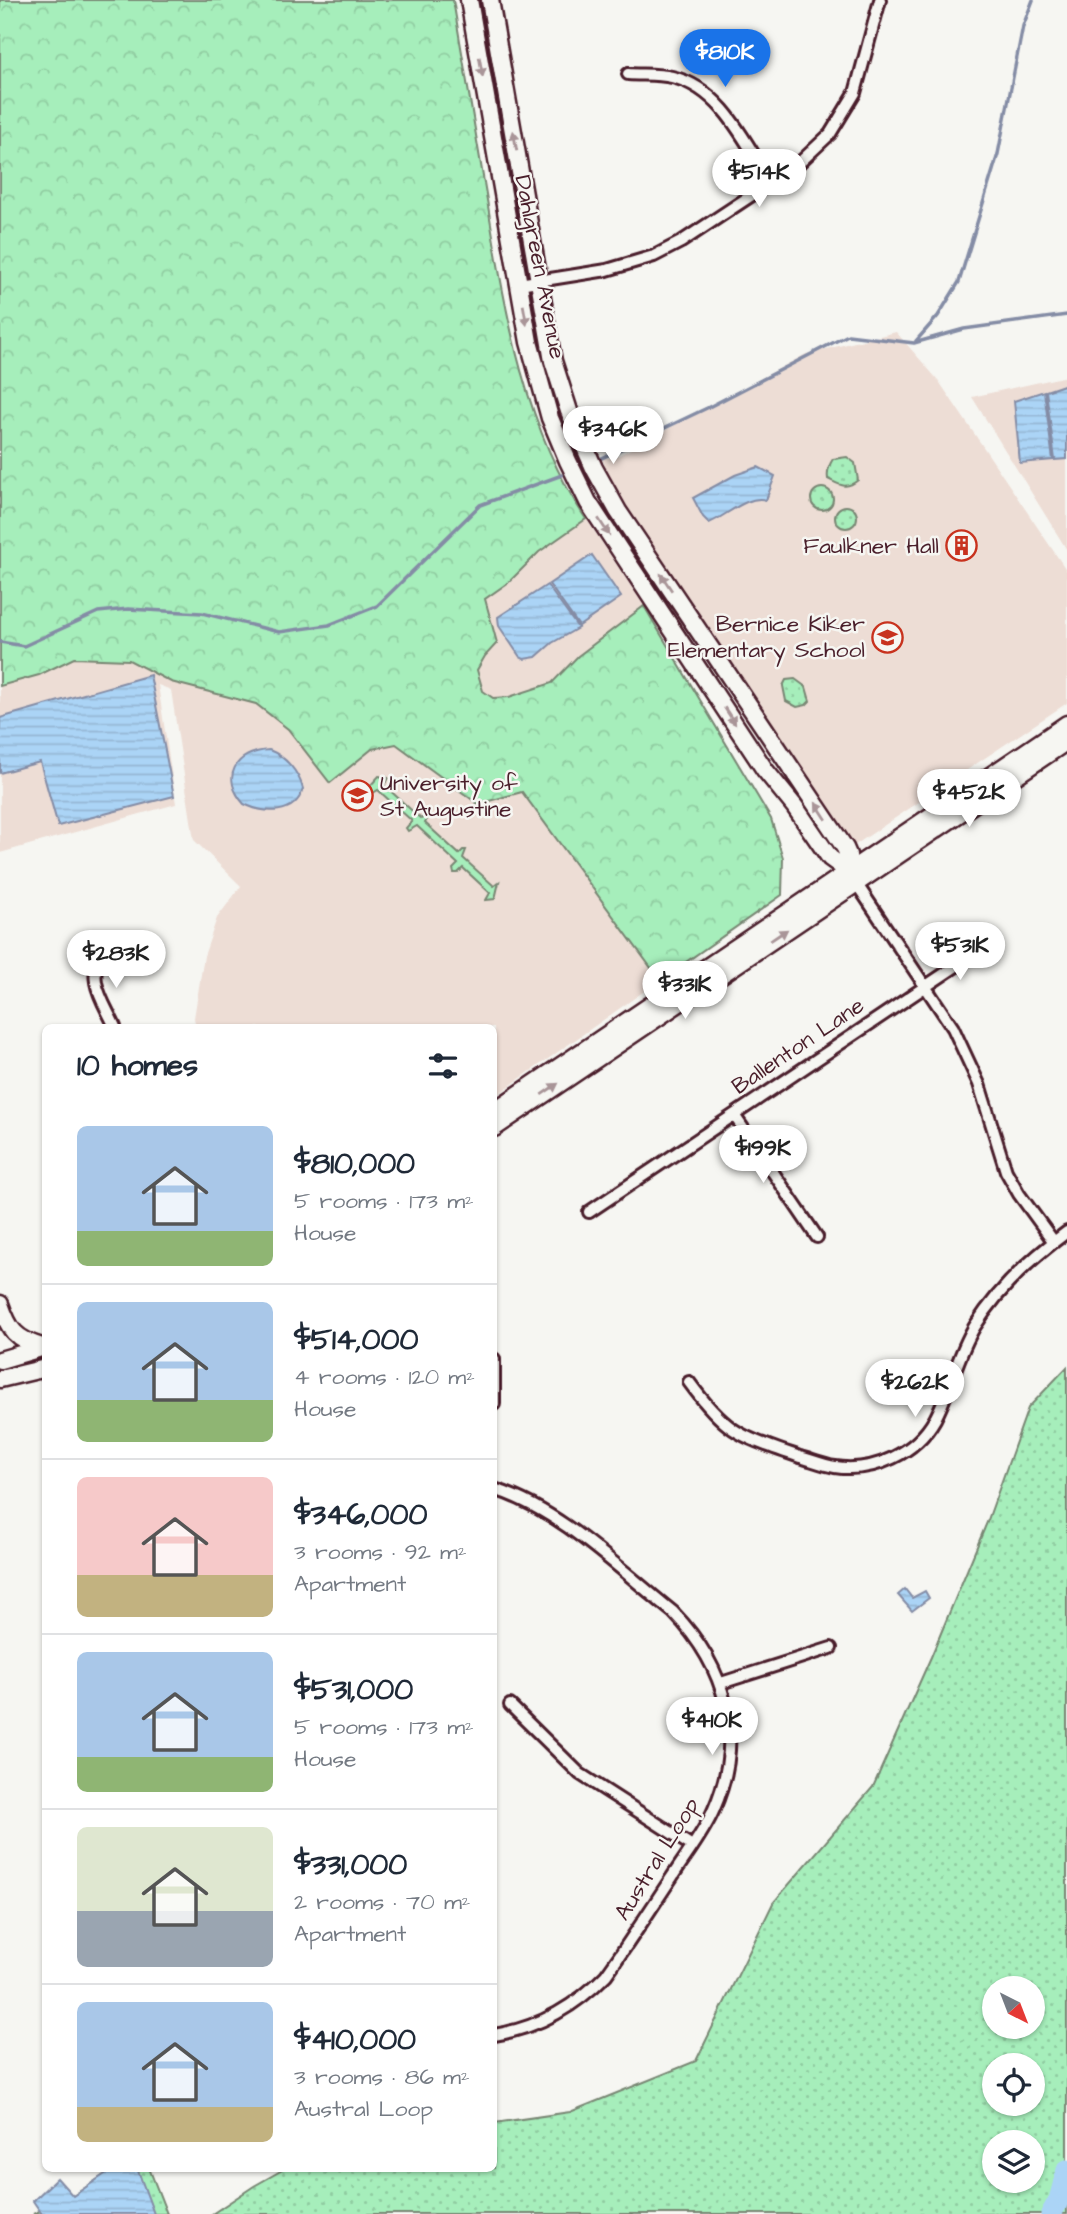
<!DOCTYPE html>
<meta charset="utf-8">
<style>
body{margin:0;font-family:"Architects Daughter",sans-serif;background:#f6f6f7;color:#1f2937;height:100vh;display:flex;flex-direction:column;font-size:26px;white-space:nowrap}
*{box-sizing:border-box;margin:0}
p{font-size:23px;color:#747a83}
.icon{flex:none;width:38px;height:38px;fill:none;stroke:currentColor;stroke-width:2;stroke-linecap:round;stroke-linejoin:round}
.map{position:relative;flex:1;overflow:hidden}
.sheet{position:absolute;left:42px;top:1024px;width:455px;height:1148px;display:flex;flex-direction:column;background:#fff;border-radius:10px;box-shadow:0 2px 5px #0004}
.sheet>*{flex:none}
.needle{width:46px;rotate:138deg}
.tools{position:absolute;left:982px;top:1976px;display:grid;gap:14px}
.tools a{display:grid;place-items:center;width:63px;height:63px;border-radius:50%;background:#fff;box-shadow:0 2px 5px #0004;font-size:35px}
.price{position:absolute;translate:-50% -60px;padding:0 16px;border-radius:24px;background:#fff;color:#222;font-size:23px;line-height:46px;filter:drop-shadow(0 2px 4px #0008)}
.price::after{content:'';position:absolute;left:50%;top:42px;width:21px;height:16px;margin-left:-10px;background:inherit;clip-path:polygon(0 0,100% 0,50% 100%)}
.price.on{background:#1a73e8;color:#fff}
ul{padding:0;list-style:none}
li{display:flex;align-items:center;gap:21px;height:175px;padding:0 35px}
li+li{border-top:2px solid #e0e1e3}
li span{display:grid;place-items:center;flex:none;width:196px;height:140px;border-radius:10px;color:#555}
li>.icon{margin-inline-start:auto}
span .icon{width:84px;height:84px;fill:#fffc;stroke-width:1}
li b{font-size:30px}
h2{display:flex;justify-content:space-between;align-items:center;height:84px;padding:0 35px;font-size:30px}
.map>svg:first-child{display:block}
.built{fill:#edddd5}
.grass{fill:#a6eebb;stroke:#788673;stroke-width:2}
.forest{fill:url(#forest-crowns);stroke:#788673;stroke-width:2}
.park{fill:url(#park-dots);stroke:#788673;stroke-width:2;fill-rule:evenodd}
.water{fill:url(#water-rules);stroke:#848ca5;stroke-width:2}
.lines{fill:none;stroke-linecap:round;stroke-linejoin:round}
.stream{stroke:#848ca5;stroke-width:3.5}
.river{stroke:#abd4f6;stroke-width:21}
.street-casing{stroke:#4a1f2b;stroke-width:16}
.secondary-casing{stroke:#4a1f2b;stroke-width:21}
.street{stroke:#f6f6f2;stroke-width:10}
.secondary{stroke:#f6f6f2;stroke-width:16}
.oneway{fill:#a99598}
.labels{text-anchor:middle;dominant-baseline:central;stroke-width:5;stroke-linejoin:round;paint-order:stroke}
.street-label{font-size:23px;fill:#4a1f2b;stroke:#f6f6f2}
.poi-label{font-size:23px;fill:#4a1f2b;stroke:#f6f6f2;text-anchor:end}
</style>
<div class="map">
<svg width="1067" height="2214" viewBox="0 0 1067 2214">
<defs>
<pattern id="forest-crowns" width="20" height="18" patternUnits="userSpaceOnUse" patternTransform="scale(1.75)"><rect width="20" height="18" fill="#a6eebb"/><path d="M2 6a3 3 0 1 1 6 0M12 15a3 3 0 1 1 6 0" fill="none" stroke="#90cca1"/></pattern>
<pattern id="park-dots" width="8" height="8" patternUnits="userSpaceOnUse" patternTransform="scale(1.75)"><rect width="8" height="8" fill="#a6eebb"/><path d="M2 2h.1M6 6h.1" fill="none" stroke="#90cca1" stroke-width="1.8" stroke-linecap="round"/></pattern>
<pattern id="water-rules" width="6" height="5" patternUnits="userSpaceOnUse" patternTransform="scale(1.75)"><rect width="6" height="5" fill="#abd4f6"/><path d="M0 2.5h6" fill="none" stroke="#95b6d3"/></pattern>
</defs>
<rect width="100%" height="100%" fill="#f6f6f2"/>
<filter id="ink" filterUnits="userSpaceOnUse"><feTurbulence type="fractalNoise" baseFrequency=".0143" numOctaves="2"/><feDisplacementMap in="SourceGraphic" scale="14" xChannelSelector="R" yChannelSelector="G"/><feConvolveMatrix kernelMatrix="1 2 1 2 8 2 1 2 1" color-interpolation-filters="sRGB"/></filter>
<g filter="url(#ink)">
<path class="built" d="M896,332L938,380L1067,571V703L852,847L620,504L602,458H614L806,354Z
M1067,376V550L972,397Z
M567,490L644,606L578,656L490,747L660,980L494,1097V1027H196L194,1018L204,956L217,918L241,886L194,840L171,690L158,685L176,804L0,853V650Z"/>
<path class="grass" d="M379,776L388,778L384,785L421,819L426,815L429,816L425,823L459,854L463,850H466L463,858L494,886L499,882L495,899L486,900L490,893L463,868L458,873H454L453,869L458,864L417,826L408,831L406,828L412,821L378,790L370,795V786Z"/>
<path class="forest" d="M0,0H453C465,69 476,137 488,206C506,314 524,427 586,519L539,552L509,582L485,599L497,643L485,656L477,670L483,691L493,698L509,697L552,683L578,656L644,606L771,819L783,858L782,895L660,980L522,792L478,804L396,744L372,749L330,783L288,729L256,704L171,682L129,660L74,658L39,675L0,686Z"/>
<path class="park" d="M847,457L855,463L858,480C846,490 840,485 828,479C827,472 829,465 833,459Z
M811 499a11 11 0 1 1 22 0a11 11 0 1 1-22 0Z
M835 517a11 11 0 1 1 22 0a11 11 0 1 1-22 0Z
M795,679L806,687L810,701L806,705L797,707L786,701L783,686L786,680Z
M1067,1367V2214H212L254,2186L286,2168H494V2123L570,2112L696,2061L773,1903L873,1787L931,1657L988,1520L1028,1408ZM994,1988H1032V2026H994ZM1032,2065V2104H994V2065ZM1032,2142V2180H994V2142Z
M114,2168H149L167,2214H33L73,2196Z"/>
<path class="water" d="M1067,384V459L1055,460L1046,391Z
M1044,391L1053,460L1020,463L1014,401Z
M758,467L775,476L766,500C748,494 725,517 709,523L703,517L693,498L735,475Z
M592,555L621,597L579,626L549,584Z
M547,585L578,628L552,643L536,657L524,659L520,657L499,626L498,617Z
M150,675L174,796L58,826L40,762L0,773V718Z
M269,750C285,756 299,772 303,789C295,816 265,814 244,804C220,777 235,752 269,750Z
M905,1589L912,1598L925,1591L929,1598L912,1611L898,1595Z
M114,2168H137L154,2214H42L33,2201L57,2178L73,2196Z"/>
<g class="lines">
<path class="stream" d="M916,341L938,316L959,282L998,154L1023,26L1033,0
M602,458L707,408L848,335L914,343L964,329L1067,315
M0,642L24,646L98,612L128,609L202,613L279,632L329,625L377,606L480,505L562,475"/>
<path class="river" d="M1051,2214L1059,2200L1067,2170"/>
<defs>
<path id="street" d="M628,74C642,75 658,74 672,77C722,88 746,144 771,183
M519,284L607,270L654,256L681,242L796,166L830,134L855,93L880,0
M856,883L953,1028L979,1084L1006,1171L1019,1194L1054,1242
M103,951C85,979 103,1000 115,1027
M734,1115L817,1237
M589,1212L977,952
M494,1359V1404
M689,1382C727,1434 740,1436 800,1457C811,1460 823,1465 835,1467C874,1473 916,1453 935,1419C951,1389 957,1355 975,1326C999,1288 1030,1259 1067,1232
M494,1489C560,1509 619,1569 673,1612C726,1667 746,1736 714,1809C704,1833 686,1855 672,1877C650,1910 629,1943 606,1975C575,2007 537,2028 494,2035
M721,1683L831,1648
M510,1705L580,1774L692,1846"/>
<path id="secondary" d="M469,0L529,342L550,418L568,461L588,502L765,770L795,807L830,858L848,871L856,883
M490,0L553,361L569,411L594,468L618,511L845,848L848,855V871
M494,1111L1067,724
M494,1128L1067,741
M0,1304C9,1330 15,1339 42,1347
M0,1360L41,1348
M0,1379L46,1368"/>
</defs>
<use href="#street" class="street-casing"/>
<use href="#secondary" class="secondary-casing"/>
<use href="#street" class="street"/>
<use href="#secondary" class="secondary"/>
</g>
<defs><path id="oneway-solid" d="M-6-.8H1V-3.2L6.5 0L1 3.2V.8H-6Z" transform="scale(1.75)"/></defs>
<g class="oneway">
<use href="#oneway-solid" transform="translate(481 67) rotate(80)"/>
<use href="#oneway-solid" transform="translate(515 141) rotate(-100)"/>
<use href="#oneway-solid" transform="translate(525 315) rotate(80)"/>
<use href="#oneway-solid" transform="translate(604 527) rotate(57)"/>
<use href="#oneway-solid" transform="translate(666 582) rotate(-124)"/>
<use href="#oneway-solid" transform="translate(730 716) rotate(57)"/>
<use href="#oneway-solid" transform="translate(821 811) rotate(-123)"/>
<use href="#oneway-solid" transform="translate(779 935) rotate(-34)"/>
<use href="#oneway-solid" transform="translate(550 1089) rotate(-34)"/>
</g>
</g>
<defs>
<symbol id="building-ring" viewBox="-11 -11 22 22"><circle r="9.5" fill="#f6f6f2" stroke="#c8321e" stroke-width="1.5"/><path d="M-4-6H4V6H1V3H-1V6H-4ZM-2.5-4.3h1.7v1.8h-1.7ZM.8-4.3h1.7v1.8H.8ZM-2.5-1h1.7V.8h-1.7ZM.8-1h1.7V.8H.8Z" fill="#c8321e"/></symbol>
<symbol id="school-ring" viewBox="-11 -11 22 22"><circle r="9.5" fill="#f6f6f2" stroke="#c8321e" stroke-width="1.5"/><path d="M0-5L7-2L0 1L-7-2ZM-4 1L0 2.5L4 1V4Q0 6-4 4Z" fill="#c8321e"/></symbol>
<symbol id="university-ring" viewBox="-11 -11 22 22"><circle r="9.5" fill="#f6f6f2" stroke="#c8321e" stroke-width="1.5"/><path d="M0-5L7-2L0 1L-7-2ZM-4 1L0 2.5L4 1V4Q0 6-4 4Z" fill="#c8321e"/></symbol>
</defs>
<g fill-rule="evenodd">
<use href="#building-ring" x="944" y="528" width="35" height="35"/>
<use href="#school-ring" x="870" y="620" width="35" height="35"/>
<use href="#university-ring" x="340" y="778" width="35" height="35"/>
</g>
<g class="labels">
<g class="street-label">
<text transform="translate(540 267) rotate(79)">Dahlgreen Avenue</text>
<text transform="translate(798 1046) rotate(-34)">Ballenton Lane</text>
<text transform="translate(657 1859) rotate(-58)">Austral Loop</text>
</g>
<g class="poi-label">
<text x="939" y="546">Faulkner Hall</text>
<text x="865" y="624">Bernice Kiker<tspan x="865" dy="26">Elementary School</tspan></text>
<text x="380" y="783" text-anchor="start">University of<tspan x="380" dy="26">St Augustine</tspan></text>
</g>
</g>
</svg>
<div class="tools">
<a><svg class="needle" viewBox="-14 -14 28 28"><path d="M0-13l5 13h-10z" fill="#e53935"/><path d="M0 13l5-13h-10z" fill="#747a83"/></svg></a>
<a><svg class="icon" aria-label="locate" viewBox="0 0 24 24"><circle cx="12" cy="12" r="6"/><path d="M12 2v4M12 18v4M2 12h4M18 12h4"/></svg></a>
<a><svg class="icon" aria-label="layers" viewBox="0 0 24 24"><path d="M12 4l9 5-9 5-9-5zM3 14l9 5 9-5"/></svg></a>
</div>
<b class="price on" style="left:725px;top:89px">$810K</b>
<b class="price" style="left:759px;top:209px">$514K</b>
<b class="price" style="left:613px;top:466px">$346K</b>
<b class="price" style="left:969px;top:829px">$452K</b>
<b class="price" style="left:960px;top:982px">$531K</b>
<b class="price" style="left:116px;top:990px">$283K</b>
<b class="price" style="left:685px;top:1021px">$331K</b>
<b class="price" style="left:763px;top:1185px">$199K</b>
<b class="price" style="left:915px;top:1419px">$262K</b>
<b class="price" style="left:712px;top:1757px">$410K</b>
<section class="sheet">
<h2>10 homes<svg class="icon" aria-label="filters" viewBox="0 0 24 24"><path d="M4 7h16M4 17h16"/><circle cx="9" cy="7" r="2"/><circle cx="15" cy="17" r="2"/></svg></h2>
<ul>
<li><span style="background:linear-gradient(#a9c7e8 75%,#8fb573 0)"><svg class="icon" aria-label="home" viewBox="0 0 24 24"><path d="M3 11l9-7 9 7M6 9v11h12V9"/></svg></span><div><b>$810,000</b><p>5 rooms · 173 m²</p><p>House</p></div></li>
<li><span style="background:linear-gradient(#a9c7e8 70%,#8fb573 0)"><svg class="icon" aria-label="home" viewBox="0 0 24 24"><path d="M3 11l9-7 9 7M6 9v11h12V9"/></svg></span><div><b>$514,000</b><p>4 rooms · 120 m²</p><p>House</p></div></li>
<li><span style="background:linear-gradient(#f6c9c9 70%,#c2b280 0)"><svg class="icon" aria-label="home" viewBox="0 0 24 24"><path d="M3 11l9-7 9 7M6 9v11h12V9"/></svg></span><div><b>$346,000</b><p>3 rooms · 92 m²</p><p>Apartment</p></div></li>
<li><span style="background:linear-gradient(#a9c7e8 75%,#8fb573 0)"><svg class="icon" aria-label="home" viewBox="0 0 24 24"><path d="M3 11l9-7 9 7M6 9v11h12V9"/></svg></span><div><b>$531,000</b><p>5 rooms · 173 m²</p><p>House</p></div></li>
<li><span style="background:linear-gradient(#dfe7d0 60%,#9aa5b1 0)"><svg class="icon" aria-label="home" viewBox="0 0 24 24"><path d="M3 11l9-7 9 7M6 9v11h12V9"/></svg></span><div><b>$331,000</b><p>2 rooms · 70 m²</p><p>Apartment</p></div></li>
<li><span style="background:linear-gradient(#a9c7e8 75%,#c2b280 0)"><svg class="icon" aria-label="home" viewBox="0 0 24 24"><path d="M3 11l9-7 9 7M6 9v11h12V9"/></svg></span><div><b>$410,000</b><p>3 rooms · 86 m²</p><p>Austral Loop</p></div></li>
</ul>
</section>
</div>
